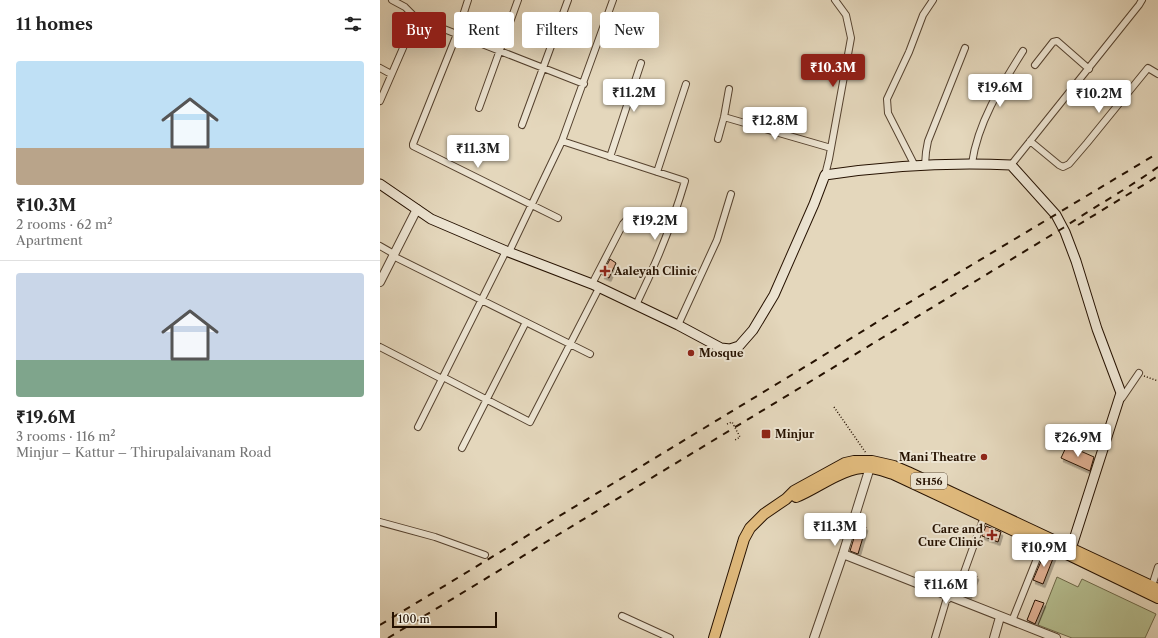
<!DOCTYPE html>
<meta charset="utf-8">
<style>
body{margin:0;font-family:"Libre Caslon Text",serif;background:#f6f6f6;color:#222;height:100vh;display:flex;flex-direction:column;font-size:15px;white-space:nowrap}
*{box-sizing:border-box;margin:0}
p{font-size:13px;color:#767676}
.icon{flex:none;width:22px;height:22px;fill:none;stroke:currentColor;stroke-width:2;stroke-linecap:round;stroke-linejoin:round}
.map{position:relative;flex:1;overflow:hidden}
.side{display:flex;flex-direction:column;background:#fff;width:380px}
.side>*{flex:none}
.guide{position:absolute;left:12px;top:12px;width:380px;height:36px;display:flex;gap:8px}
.scale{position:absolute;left:12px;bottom:10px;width:105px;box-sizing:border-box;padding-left:4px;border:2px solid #251100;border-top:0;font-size:11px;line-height:14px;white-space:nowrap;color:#251100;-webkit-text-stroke:3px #ede5d3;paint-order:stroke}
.price{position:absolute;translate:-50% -34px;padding:0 9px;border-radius:4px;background:#fff;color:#222;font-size:13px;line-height:26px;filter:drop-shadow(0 1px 2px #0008)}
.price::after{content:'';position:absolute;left:50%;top:24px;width:12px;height:9px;margin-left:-6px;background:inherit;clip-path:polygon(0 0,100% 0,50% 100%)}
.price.on{background:#8f2418;color:#fff}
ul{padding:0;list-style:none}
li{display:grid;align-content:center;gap:8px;height:212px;padding:0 16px}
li+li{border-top:1px solid #e0e0e0}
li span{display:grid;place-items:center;height:124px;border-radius:4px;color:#555}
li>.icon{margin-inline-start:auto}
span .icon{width:72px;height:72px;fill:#fffc;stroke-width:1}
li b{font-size:17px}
h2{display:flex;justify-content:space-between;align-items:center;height:48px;padding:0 16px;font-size:17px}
.pill{padding:0 14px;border-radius:4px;background:#fff;box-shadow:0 4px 16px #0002;font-size:14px;line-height:36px}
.pill.on{background:#8f2418;color:#fff}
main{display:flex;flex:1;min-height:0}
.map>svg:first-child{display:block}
.green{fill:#b5be90;stroke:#6d6848}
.building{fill:#e1b194;stroke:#251100;filter:url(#shadow)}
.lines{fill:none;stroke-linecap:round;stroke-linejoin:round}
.minor-casing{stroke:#55422f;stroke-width:8}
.tertiary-casing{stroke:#55422f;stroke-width:10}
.secondary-casing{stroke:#251100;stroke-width:11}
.primary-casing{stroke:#251100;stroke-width:12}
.path{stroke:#251100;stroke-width:1.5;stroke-dasharray:1 2;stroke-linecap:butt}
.minor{stroke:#ede5d3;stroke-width:6}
.tertiary{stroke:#ede5d3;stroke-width:8}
.secondary{stroke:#ede5d3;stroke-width:9}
.primary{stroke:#e2bc7e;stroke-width:10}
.rail{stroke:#251100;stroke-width:2;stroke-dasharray:7 7;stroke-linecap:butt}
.path-bridge{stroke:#251100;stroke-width:1.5;stroke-dasharray:1 2;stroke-linecap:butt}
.poi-dot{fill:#8f2418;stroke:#ede5d3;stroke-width:1.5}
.labels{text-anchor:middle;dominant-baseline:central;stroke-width:4;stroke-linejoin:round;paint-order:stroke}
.shield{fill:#ede5d3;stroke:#61513f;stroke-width:1}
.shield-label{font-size:10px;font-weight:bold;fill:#251100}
.poi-label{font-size:11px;font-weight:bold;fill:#251100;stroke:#ede5d3;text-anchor:start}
</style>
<main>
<section class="side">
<h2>11 homes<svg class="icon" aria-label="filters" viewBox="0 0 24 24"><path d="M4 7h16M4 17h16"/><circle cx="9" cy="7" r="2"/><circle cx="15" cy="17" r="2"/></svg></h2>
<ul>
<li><span style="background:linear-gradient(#bfe0f5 70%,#b9a48a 0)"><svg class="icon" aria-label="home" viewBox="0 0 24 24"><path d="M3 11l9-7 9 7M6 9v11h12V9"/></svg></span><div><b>₹10.3M</b><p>2 rooms · 62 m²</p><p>Apartment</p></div></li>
<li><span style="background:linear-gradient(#c9d6e8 70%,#7fa58c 0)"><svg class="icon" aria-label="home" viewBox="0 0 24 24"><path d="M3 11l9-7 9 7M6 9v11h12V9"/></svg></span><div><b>₹19.6M</b><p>3 rooms · 116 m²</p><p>Minjur – Kattur – Thirupalaivanam Road</p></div></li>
</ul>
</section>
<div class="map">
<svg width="778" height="638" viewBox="0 0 778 638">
<defs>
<filter id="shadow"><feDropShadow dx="2" dy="3.5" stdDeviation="0" flood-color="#0004"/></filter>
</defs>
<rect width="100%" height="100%" fill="#e4d7bc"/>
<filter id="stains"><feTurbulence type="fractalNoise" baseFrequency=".005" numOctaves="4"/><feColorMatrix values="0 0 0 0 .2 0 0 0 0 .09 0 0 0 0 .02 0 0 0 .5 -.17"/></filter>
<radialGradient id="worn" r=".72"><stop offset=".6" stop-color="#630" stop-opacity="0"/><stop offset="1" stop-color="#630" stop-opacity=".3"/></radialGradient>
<path class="green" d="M677,577L698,587L702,579L776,614L765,638H692L658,625Z"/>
<path class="building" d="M230,259L236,263L229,278L222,275Z
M687,445L714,457L710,471L681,458Z
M478,525L486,527L478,554L470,551Z
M606,526L621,532L618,542L602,536Z
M665,552L674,556L663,584L653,580Z
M589,573L597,576L589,596L583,594L585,590L583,589Z
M655,600L664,603L655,624L647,620Z"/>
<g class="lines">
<defs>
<path id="minor" d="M12,0L25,7L36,18L204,84
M88,0L77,34L33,144V146L178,218
M655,65L673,42L677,41L709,69
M0,68L11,74
M0,101L36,18
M99,108L138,0
M344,117L451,148
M142,125L188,0
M338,139L344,117L349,89
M182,141L233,0
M650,141L679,165L683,167L689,164L707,143L768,68L778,74
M230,157L261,63
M592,163C598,122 621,86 643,51
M545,165L546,152L548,141L585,48
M631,165L759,5L762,0
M535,166L508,113L507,99L529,52L543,15L553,0
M277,172L306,84
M445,175L449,159L471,38L466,15L455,0
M0,246L14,254
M129,252L182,141L305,181C292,225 276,264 256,305
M13,256L210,354
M212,284L243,224L251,215
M298,325L337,240L351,194
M0,347L62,379
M63,377L150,422L219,288
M742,398L759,373
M38,427L126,251
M82,448L146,322
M0,522L55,537L105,555
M772,586L778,567
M242,616L290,638
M632,621L664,541
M555,638L566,601L577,592L605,514"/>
<path id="tertiary" d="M0,282L37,209
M463,554L676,638
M434,638L463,554L491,464
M614,638L620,617"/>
<path id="secondary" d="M0,184L51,219L126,251L212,284L298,325L341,348L350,349L359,346L373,330L394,295L434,204L445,175C506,166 568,162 631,165L676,215L685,232L696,261L717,329L741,393L689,555"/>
<path id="primary" d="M416,497C441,487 463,466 491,468C499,469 506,472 513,474L643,535L691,556L778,598
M334,638L364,539L370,528L384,514L406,499L414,491L465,463L474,461H492L514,466L528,472L778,589"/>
</defs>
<use href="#minor" class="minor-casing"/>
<use href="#tertiary" class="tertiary-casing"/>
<use href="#secondary" class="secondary-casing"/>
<use href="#primary" class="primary-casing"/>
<path class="path" d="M764,376L778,381
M454,407L486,453"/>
<use href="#minor" class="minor"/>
<use href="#tertiary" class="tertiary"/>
<use href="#secondary" class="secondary"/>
<use href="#primary" class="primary"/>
<path class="rail" d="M698,225L778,176
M0,625L428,365L515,311L778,153
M8,638L683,228C714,207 747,189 778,167"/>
<path class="path-bridge" d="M347,424L352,422L360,437L355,440"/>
</g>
<g class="poi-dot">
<path d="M223 265h4v4h4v4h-4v4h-4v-4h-4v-4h4z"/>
<circle cx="311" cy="353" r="4"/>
<rect x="381" y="429" width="10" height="10" rx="2"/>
<circle cx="604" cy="457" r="4"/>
<path d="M610 529h4v4h4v4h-4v4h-4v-4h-4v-4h4z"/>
</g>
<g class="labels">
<rect class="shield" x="531" y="473" width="36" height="16" rx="3"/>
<g class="shield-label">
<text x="549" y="481">SH56</text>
</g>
<g class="poi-label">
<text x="234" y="271">Aaleyah Clinic</text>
<text x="319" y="353">Mosque</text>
<text x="395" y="434">Minjur</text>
<text x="596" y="457" text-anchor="end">Mani Theatre</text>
<text x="603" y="529" text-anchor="end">Care and<tspan x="603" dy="13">Cure Clinic</tspan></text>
</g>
</g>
<rect width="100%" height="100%" filter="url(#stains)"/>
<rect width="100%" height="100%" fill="url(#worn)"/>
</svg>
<div class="scale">100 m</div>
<b class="price on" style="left:453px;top:88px">₹10.3M</b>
<b class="price" style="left:620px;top:108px">₹19.6M</b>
<b class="price" style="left:254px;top:113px">₹11.2M</b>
<b class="price" style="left:719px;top:114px">₹10.2M</b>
<b class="price" style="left:395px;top:141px">₹12.8M</b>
<b class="price" style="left:98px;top:169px">₹11.3M</b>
<b class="price" style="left:275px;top:241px">₹19.2M</b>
<b class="price" style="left:698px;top:458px">₹26.9M</b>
<b class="price" style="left:455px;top:547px">₹11.3M</b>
<b class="price" style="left:664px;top:568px">₹10.9M</b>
<b class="price" style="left:566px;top:605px">₹11.6M</b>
<div class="guide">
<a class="pill on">Buy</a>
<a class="pill">Rent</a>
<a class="pill">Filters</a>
<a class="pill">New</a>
</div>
</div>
</main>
